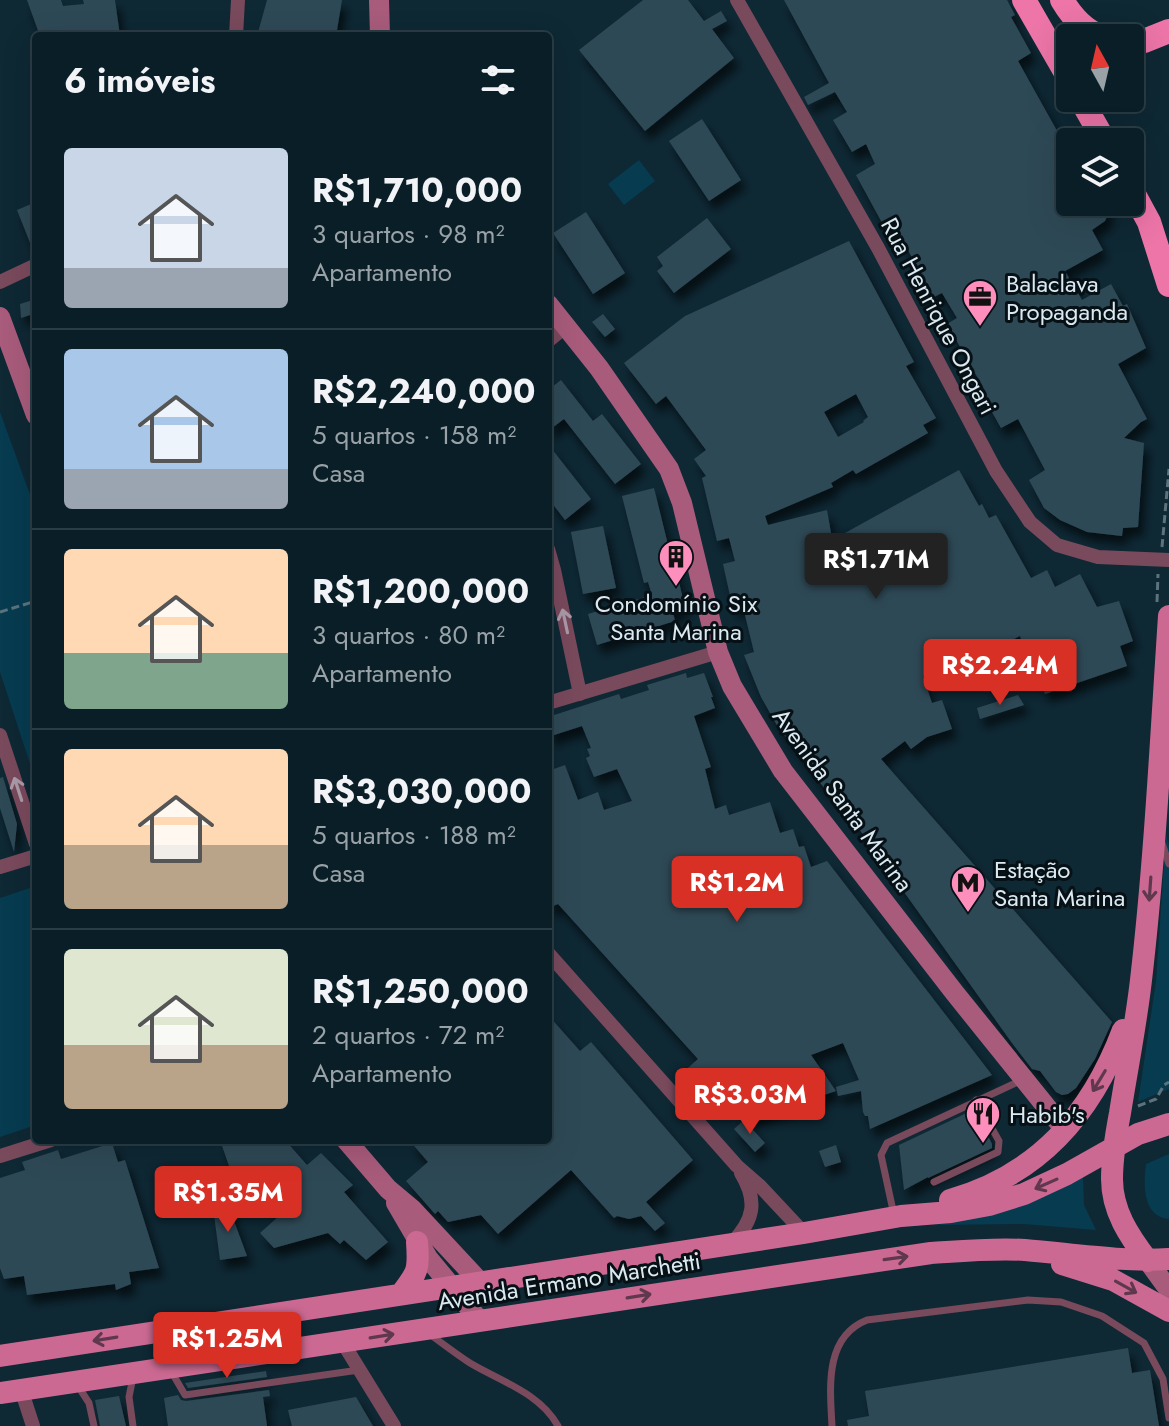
<!DOCTYPE html>
<html lang="pt">
<meta charset="utf-8">
<style>
body{margin:0;font-family:Jost,sans-serif;background:#182b33;color:#f1f3f6;height:100vh;display:flex;flex-direction:column;font-size:30px;white-space:nowrap}
*{box-sizing:border-box;margin:0}
p{font-size:26px;color:#99a2a7}
.icon{flex:none;width:44px;height:44px;fill:none;stroke:currentColor;stroke-width:2;stroke-linecap:round;stroke-linejoin:round}
.map{position:relative;flex:1;overflow:hidden}
.side{position:absolute;left:32px;top:32px;width:520px;height:1112px;display:flex;flex-direction:column;background:#0a1e27;border-radius:8px;box-shadow:0 8px 32px #0002,0 0 0 2px #2a3c44}
.side>*{flex:none}
.needle{width:52px;rotate:352deg}
.buttons{position:absolute;left:1056px;top:24px;display:grid;gap:16px}
.buttons a{display:grid;place-items:center;width:88px;height:88px;border-radius:8px;background:#0a1e27;box-shadow:0 8px 32px #0002,0 0 0 2px #2a3c44;font-size:40px}
.price{position:absolute;translate:-50% -68px;padding:0 18px;border-radius:8px;background:#d93025;color:#fff;font-size:26px;line-height:52px;filter:drop-shadow(0 2px 4px #0008)}
.price::after{content:'';position:absolute;left:50%;top:48px;width:24px;height:18px;margin-left:-12px;background:inherit;clip-path:polygon(0 0,100% 0,50% 100%)}
.price.on{background:#222;color:#fff}
ul{padding:0;list-style:none}
li{display:flex;align-items:center;gap:24px;height:200px;padding:0 32px}
li+li{border-top:2px solid #2a3c44}
li span{display:grid;place-items:center;flex:none;width:224px;height:160px;border-radius:8px;color:#555}
li>.icon{margin-inline-start:auto}
span .icon{width:96px;height:96px;fill:#fffc;stroke-width:1}
li b{font-size:34px}
h2{display:flex;justify-content:space-between;align-items:center;height:96px;padding:0 32px;font-size:34px}
.map>svg:first-child{display:block}
.green{fill:#073b50}
.building{fill:#2f4956;fill-rule:evenodd;filter:url(#shadow)}
.lines{fill:none;stroke-linecap:round;stroke-linejoin:round}
.path{stroke:#5c727d;stroke-width:3;stroke-dasharray:8 4;stroke-linecap:butt}
.lane{stroke:#79495c;stroke-width:7}
.street{stroke:#79495c;stroke-width:14}
.secondary{stroke:#a85b7b;stroke-width:20}
.primary{stroke:#cc6992;stroke-width:22}
.highway{stroke:#ed75a8;stroke-width:24}
.oneway{stroke:#aa9aa7}
.oneway2{stroke:#5f384d}
.labels{text-anchor:middle;dominant-baseline:central;stroke-width:6;stroke-linejoin:round;paint-order:stroke}
.poi-label{font-size:24px;fill:#dbeaf2;stroke:#061015;text-anchor:start}
.street-label{font-size:24px;fill:#dbeaf2;stroke:#061015}
</style>
<div class="map">
<svg width="1169" height="1426" viewBox="0 0 1169 1426">
<defs>
<filter id="shadow"><feDropShadow dx="5" dy="9" stdDeviation="4" flood-color="#0009"/></filter>
</defs>
<rect width="100%" height="100%" fill="#0e2834"/>
<path class="green" d="M639,160L655,181L624,205L608,184Z
M0,412L36,511V782L0,672Z
M1166,835L1169,845V1089L1138,1102L1156,981Z
M36,886V1125L0,1137V898Z
M1169,1154V1219C1143,1217 1143,1185 1146,1164Z
M1083,1176L1084,1205L1096,1230L1023,1224L937,1225L966,1219Z"/>
<path class="building" d="M27,0H61L63,6L84,4L83,0H115L120,36H40Z
M267,0H342L336,36H257Z
M643,0H688L704,21L721,11L727,21L712,29L734,58L645,131L579,50Z
M784,0H1007L1015,15L1011,17L1031,53L1018,61L1070,154V202H1108L1107,209L1109,212L1105,221L1092,230L1103,250L1065,271L1082,300L1111,284L1123,306L1127,304L1146,348L1118,364L1147,419L1141,422L1124,438L1144,443L1138,527L1123,528L1122,536L1087,532L1060,520L1044,508L1029,480L1045,470L1018,419L1001,428L983,396L987,394L947,324L957,318L942,293L934,297L900,236L892,241L856,175L875,164L866,144L852,152L833,120L847,112L835,92L808,105L804,97L829,83Z
M702,119L741,180L709,201L669,141Z
M36,202V255H35L17,210Z
M586,212L625,273L593,294L553,233Z
M707,218L731,249L674,293L657,271L663,266L657,257Z
M849,241L914,362L906,366L936,418L923,425L928,433L856,474L853,470L831,483L833,487L765,516L768,525L827,510L840,584L866,569L845,533L959,470L979,506L982,504L989,518L996,515L1031,578L1047,570L1055,587L1080,574L1097,607L1119,601L1133,641L1120,646L1127,666L1045,694L1034,664L1029,665L1020,636L980,656L977,649L923,676L932,703L942,700L952,729L927,737L911,749L905,741L881,759L1112,1022L1095,1059L1076,1088L1068,1094L1062,1095L1056,1092L1040,1071L1032,1069L1012,1043L834,794L831,797L778,727L761,697L744,655L754,652L743,607L733,609L723,564L735,561L729,538L717,541L702,478L706,476L694,459L706,450L666,396L656,404L624,363L685,316ZM856,394L868,417L863,421L864,422L838,437L824,412Z
M36,299V313L21,318L20,304Z
M603,314L615,329L605,337L592,322Z
M561,380L593,421L602,414L641,464L615,484L564,419L548,431V390Z
M548,444L591,499L565,520L548,498Z
M654,488L675,573H677L685,608L673,612L675,621L597,645L588,614L652,595L648,582L644,583L622,496Z
M603,526L616,588L583,594L571,532Z
M686,673L687,678L704,673L713,697H711L715,708L694,716L711,767L705,769L715,809L726,805L729,815L770,802L780,833L793,829L799,847L804,846L811,867L827,861L992,1075L870,1129L868,1116H865L863,1112L861,1091L838,1096L836,1087L859,1080L843,1043L811,1055L836,1091L752,1119L711,1074L694,1088L681,1074L698,1059L558,904L548,908V771L565,765L578,800L598,792L604,810L632,801L617,769L594,777L586,758L590,756L587,749L591,748L582,726L548,737V717L619,694L621,699L649,690L647,685Z
M1018,695L1024,705L980,719L977,708Z
M3,777L17,824L14,852L0,808V778Z
M548,1015L580,1051L591,1042L693,1160L646,1202L665,1223L655,1231L641,1216L629,1219L617,1216L614,1218L571,1170L498,1234L481,1215L448,1222L438,1211L435,1214L406,1181L428,1162L409,1140H548Z
M973,1110L978,1121L980,1120L992,1144V1148L928,1178V1177L904,1190L899,1145Z
M744,1120L765,1143L755,1152L734,1129Z
M220,1140H285L307,1165L321,1153L353,1185L344,1192L388,1242L366,1260L344,1240L340,1244L328,1233L274,1248L260,1233L279,1216L245,1178L236,1186Z
M112,1143L118,1162L125,1160L159,1268L129,1272L131,1284L116,1290L115,1284L27,1295L24,1276L4,1279L0,1268V1178L25,1170L22,1162L58,1150L61,1159Z
M836,1145L841,1162L825,1167L819,1151Z
M228,1205L247,1256L220,1260L213,1207Z
M1128,1348L1132,1373L1150,1370L1159,1426H848L847,1420L869,1416L865,1391Z
M266,1371L267,1377L188,1388L185,1383Z
M269,1390L270,1396L263,1397L267,1426H168L164,1398L178,1395L181,1400L186,1401Z
M119,1396L126,1426H100L95,1400Z
M356,1397L373,1426H292L288,1410Z"/>
<g class="lines">
<path class="path" d="M1162,547L1169,469
M1157,602L1158,574
M0,612L36,601
M1138,1106L1156,1099L1164,1085L1169,1082"/>
<path class="lane" d="M1162,843L1169,864
M934,1182L998,1152L999,1141L976,1100
M894,1215L881,1155L887,1143L1022,1080
M428,1333C442,1343 456,1354 470,1363C500,1381 540,1393 558,1426
M171,1371L185,1395L359,1370
M133,1377L129,1397L133,1426
M78,1386L89,1403L94,1426
M832,1426C830,1388 824,1337 867,1320L1028,1300L1061,1302L1102,1316L1144,1343L1163,1379L1169,1418"/>
<path class="street" d="M737,0L878,248L996,471L1030,522L1057,545L1098,557L1169,560
M236,36L238,0
M0,282L36,265
M548,341L565,327
M548,549L554,570L580,694
M548,703L718,652
M0,735L36,844
M0,867L36,856
M548,953L737,1166L760,1186L804,1233
M0,1156L51,1140
M732,1243C754,1220 758,1201 741,1173
M343,1343L394,1426
M21,1389L33,1426"/>
<path class="secondary" d="M379,0L380,36
M548,304L599,368L669,469L682,503L718,652L732,686L783,771L954,992L1065,1130
M0,317L36,415
M346,1140L388,1189L413,1210L480,1282
M396,1203L428,1258L480,1321
M1148,1261L1169,1290"/>
<path class="primary" d="M950,1200C1038,1175 1091,1115 1123,1030
M1148,1261C1129,1236 1112,1211 1112,1179C1112,1157 1116,1134 1120,1113C1127,1069 1136,1024 1141,980C1155,859 1161,737 1169,616
M1062,1264L1113,1280L1169,1311
M401,1294C418,1272 419,1270 417,1242
M0,1356L804,1233L901,1216L951,1212L989,1205L1024,1194L1067,1174L1138,1134L1169,1124
M0,1393L931,1253C962,1251 993,1248 1025,1250C1073,1254 1120,1262 1169,1259"/>
<path class="highway" d="M1024,0L1070,80
M1062,0C1072,17 1086,33 1106,38
M1130,42L1144,41L1169,31
M1080,98L1105,142
M1130,187L1149,222L1169,285"/>
</g>
<defs><path id="oneway-shaft" d="M-6 0H5M1.5-3L5.5 0L1.5 3" fill="none" stroke-width="1.6" stroke-linecap="round" stroke-linejoin="round" transform="scale(2)"/></defs>
<g class="oneway">
<use href="#oneway-shaft" transform="translate(565 621) rotate(-102)"/>
<use href="#oneway-shaft" transform="translate(18 789) rotate(-108)"/>
</g>
<g class="oneway2">
<use href="#oneway-shaft" transform="translate(1150 889) rotate(94)"/>
<use href="#oneway-shaft" transform="translate(1099 1081) rotate(121)"/>
<use href="#oneway-shaft" transform="translate(1046 1184) rotate(156)"/>
<use href="#oneway-shaft" transform="translate(896 1258) rotate(-8)"/>
<use href="#oneway-shaft" transform="translate(1126 1287) rotate(29)"/>
<use href="#oneway-shaft" transform="translate(639 1296) rotate(-9)"/>
<use href="#oneway-shaft" transform="translate(382 1336) rotate(-9)"/>
<use href="#oneway-shaft" transform="translate(105 1339) rotate(171)"/>
</g>
<defs>
<symbol id="office-pin" viewBox="-11 -11 22 30"><path d="M0 17L-7.5 6A9.5 9.5 0 1 1 7.5 6Z" fill="#fe8ebc" stroke="#061015"/><path d="M-6-3h4V-5.5h4V-3h4V5H-6ZM-1-4.5V-3h2v-1.5ZM-6 0V1H6V0Z" fill="#111"/></symbol>
<symbol id="building-pin" viewBox="-11 -11 22 30"><path d="M0 17L-7.5 6A9.5 9.5 0 1 1 7.5 6Z" fill="#fe8ebc" stroke="#061015"/><path d="M-4-6H4V6H1V3H-1V6H-4ZM-2.5-4.3h1.7v1.8h-1.7ZM.8-4.3h1.7v1.8H.8ZM-2.5-1h1.7V.8h-1.7ZM.8-1h1.7V.8H.8Z" fill="#111"/></symbol>
<symbol id="metro-pin" viewBox="-11 -11 22 30"><path d="M0 17L-7.5 6A9.5 9.5 0 1 1 7.5 6Z" fill="#fe8ebc" stroke="#061015"/><path d="M-5.5 5V-5H-3L0 0L3-5H5.5V5H3V-.5L0 4L-3-.5V5Z" fill="#111"/></symbol>
<symbol id="restaurant-pin" viewBox="-11 -11 22 30"><path d="M0 17L-7.5 6A9.5 9.5 0 1 1 7.5 6Z" fill="#fe8ebc" stroke="#061015"/><path d="M-5-6h1v4h1v-4h1v4h1v-4h1v5L-1.5 .5V6h-2V.5L-5-1ZM5-6V6H3V1.5H1.5Q1.5-4 5-6Z" fill="#111"/></symbol>
</defs>
<g fill-rule="evenodd">
<use href="#office-pin" x="960" y="277" width="40" height="54"/>
<use href="#building-pin" x="656" y="537" width="40" height="54"/>
<use href="#metro-pin" x="948" y="863" width="40" height="54"/>
<use href="#restaurant-pin" x="963" y="1094" width="40" height="54"/>
</g>
<g class="labels">
<g class="poi-label">
<text x="1006" y="283">Balaclava<tspan x="1006" dy="28">Propaganda</tspan></text>
<text x="676" y="603" text-anchor="middle">Condomínio Six<tspan x="676" dy="28">Santa Marina</tspan></text>
<text x="994" y="869">Estação<tspan x="994" dy="28">Santa Marina</tspan></text>
<text x="1009" y="1114">Habib's</text>
</g>
<g class="street-label">
<text transform="translate(939 316) rotate(62)">Rua Henrique Ongari</text>
<text transform="translate(843 800) rotate(54)">Avenida Santa Marina</text>
<text transform="translate(569 1281) rotate(-9)">Avenida Ermano Marchetti</text>
</g>
</g>
</svg>
<div class="buttons">
<a><svg class="needle" viewBox="-14 -14 28 28"><path d="M0-13l5 13h-10z" fill="#e53935"/><path d="M0 13l5-13h-10z" fill="#99a2a7"/></svg></a>
<a><svg class="icon" aria-label="layers" viewBox="0 0 24 24"><path d="M12 4l9 5-9 5-9-5zM3 14l9 5 9-5"/></svg></a>
</div>
<b class="price on" style="left:876px;top:601px">R$1.71M</b>
<b class="price" style="left:1000px;top:707px">R$2.24M</b>
<b class="price" style="left:737px;top:924px">R$1.2M</b>
<b class="price" style="left:750px;top:1136px">R$3.03M</b>
<b class="price" style="left:228px;top:1234px">R$1.35M</b>
<b class="price" style="left:227px;top:1380px">R$1.25M</b>
<section class="side">
<h2>6 imóveis<svg class="icon" aria-label="filters" viewBox="0 0 24 24"><path d="M4 7h16M4 17h16"/><circle cx="9" cy="7" r="2"/><circle cx="15" cy="17" r="2"/></svg></h2>
<ul>
<li><span style="background:linear-gradient(#c9d6e8 75%,#9aa5b1 0)"><svg class="icon" aria-label="home" viewBox="0 0 24 24"><path d="M3 11l9-7 9 7M6 9v11h12V9"/></svg></span><div><b>R$1,710,000</b><p>3 quartos · 98 m²</p><p>Apartamento</p></div></li>
<li><span style="background:linear-gradient(#a9c7e8 75%,#9aa5b1 0)"><svg class="icon" aria-label="home" viewBox="0 0 24 24"><path d="M3 11l9-7 9 7M6 9v11h12V9"/></svg></span><div><b>R$2,240,000</b><p>5 quartos · 158 m²</p><p>Casa</p></div></li>
<li><span style="background:linear-gradient(#ffd9b3 65%,#7fa58c 0)"><svg class="icon" aria-label="home" viewBox="0 0 24 24"><path d="M3 11l9-7 9 7M6 9v11h12V9"/></svg></span><div><b>R$1,200,000</b><p>3 quartos · 80 m²</p><p>Apartamento</p></div></li>
<li><span style="background:linear-gradient(#ffd9b3 60%,#b9a48a 0)"><svg class="icon" aria-label="home" viewBox="0 0 24 24"><path d="M3 11l9-7 9 7M6 9v11h12V9"/></svg></span><div><b>R$3,030,000</b><p>5 quartos · 188 m²</p><p>Casa</p></div></li>
<li><span style="background:linear-gradient(#dfe7d0 60%,#b9a48a 0)"><svg class="icon" aria-label="home" viewBox="0 0 24 24"><path d="M3 11l9-7 9 7M6 9v11h12V9"/></svg></span><div><b>R$1,250,000</b><p>2 quartos · 72 m²</p><p>Apartamento</p></div></li>
</ul>
</section>
</div>
